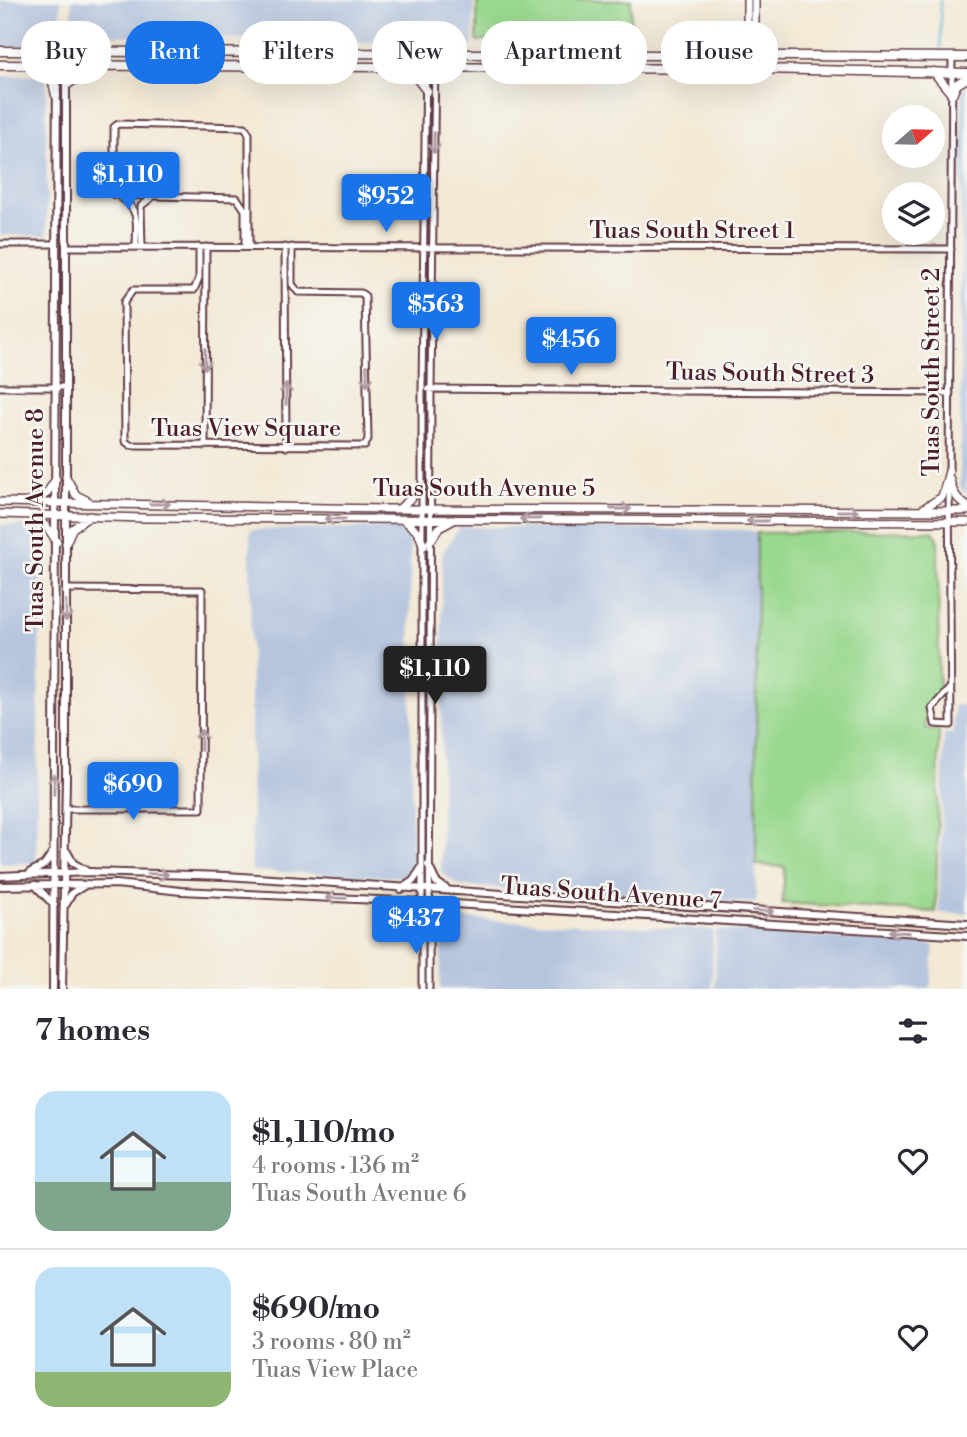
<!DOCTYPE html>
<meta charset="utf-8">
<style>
body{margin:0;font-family:"Libre Bodoni",serif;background:#f7f7f7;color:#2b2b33;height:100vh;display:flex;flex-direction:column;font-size:26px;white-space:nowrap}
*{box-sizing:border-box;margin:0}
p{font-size:23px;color:#7c7c81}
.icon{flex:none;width:38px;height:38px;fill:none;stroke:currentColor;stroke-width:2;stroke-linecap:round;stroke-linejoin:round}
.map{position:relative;height:989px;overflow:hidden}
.panel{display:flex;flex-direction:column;background:#fff;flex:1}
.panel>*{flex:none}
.banner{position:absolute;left:21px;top:21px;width:926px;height:63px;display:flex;gap:14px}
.needle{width:46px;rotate:70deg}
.fabs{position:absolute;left:882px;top:105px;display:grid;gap:14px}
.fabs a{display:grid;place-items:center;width:63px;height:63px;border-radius:50%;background:#fff;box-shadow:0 7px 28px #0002;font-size:35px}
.price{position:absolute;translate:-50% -60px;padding:0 16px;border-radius:7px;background:#1a73e8;color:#fff;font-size:23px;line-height:46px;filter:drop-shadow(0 2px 4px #0008)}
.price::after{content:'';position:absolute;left:50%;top:42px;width:21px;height:16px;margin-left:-10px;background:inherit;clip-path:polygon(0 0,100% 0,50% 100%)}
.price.current{background:#222;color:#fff}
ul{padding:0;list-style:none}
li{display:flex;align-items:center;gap:21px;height:175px;padding:0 35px}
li+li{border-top:2px solid #e1e1e2}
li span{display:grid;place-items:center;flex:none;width:196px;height:140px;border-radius:21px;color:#555}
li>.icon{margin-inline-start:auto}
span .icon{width:84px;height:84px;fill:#fffc;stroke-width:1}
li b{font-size:30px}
h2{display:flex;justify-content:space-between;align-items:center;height:84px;padding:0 35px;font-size:30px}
.tag{padding:0 24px;border-radius:28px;background:#fff;box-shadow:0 7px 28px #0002;font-size:24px;line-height:63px}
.tag.current{background:#1a73e8;color:#fff}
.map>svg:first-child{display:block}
.industrial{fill:#b6c5de}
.green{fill:#9ad88e;stroke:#727c5c;stroke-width:2}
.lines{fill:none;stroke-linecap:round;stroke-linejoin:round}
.stream{stroke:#54b3d3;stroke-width:2}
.minor-casing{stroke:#633d45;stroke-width:9}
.tertiary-casing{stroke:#633d45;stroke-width:10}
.secondary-casing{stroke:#633d45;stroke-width:10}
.primary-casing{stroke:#633d45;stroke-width:11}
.minor{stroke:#fff;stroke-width:5}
.tertiary{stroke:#fff;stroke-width:6}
.secondary{stroke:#fff;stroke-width:7}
.primary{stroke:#fff;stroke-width:8}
.oneway{stroke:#ae9aa0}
.labels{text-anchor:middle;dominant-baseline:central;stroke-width:5;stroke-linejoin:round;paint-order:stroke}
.street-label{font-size:24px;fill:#4a1f2b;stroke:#f6f6f2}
</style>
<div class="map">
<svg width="967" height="989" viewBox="0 0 967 989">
<rect width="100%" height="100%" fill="#f6f6f2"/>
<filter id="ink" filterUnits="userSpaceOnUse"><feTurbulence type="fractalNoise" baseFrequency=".0143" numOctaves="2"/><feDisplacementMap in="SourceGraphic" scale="14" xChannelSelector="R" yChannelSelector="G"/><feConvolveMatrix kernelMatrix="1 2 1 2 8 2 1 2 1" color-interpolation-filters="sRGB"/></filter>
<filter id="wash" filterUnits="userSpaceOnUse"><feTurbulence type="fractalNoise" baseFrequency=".00686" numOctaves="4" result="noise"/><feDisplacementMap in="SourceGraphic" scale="28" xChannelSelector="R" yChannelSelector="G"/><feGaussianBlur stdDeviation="1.57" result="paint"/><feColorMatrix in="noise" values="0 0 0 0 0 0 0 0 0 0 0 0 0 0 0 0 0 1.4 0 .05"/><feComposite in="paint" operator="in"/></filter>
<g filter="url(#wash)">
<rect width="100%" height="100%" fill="#f3e9d6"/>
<path class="industrial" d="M0,0H61L59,48L0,47Z
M72,0H474L473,45L72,34Z
M0,76H46L47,236L0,235Z
M967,86V495L960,487L962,91Z
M0,525L41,526L36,863L0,864Z
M398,527L410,539L412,868L402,877L252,871L250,530Z
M460,527L747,530L757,533L756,903L459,886L441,872L442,554Z
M954,705L967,706V914L939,913L944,733L953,734Z
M442,918L713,930L712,989H440Z
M716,930L934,945L930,989H715Z"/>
<path class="green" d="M477,0H631V41H477Z
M932,531L938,538L939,692L927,704L925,728L939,731L936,912L782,903L785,867L756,865L757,533Z"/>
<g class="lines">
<path class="stream" d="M940,0L941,48"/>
</g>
</g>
<g filter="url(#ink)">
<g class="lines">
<defs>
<path id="minor" d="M121,198C141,210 136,226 136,247
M0,244H55
M68,247L951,249
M142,247L141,206L150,199
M245,247V210L237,198L114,195V127L118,124L245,127L249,134V247
M285,247L286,447
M292,247V284L298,292
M194,290H133L124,302L125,441L130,445L365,446L368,439L365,296L361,293L298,292
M194,290L199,278V247
M0,387H66
M428,389L950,393
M205,446L206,247
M949,473L952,57
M949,483L951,725L935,724L932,708L950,688
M66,809H201L202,590L66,589
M422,989V389L426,54
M429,989L431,389L435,54"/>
<path id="tertiary" d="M67,852L73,863L85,870
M428,865L436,882L448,890
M31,872L44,865L53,852
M0,876L89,872L226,876L967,924
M35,885L54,905
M0,886L116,884L181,891L422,902L967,936
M401,889L413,881L421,869
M404,901L422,923
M66,904L72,893L87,884
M429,923L445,903
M53,989L57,51
M62,989L66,780V52"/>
<path id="secondary" d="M747,69V0
M755,69V0
M66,477L76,495L88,501
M950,479C952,491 956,499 967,506
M31,501L46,494L56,479
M0,502L384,509L967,511
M400,508L422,488
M924,508L942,497L949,471
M0,514L145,518L967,522
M31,516L47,527L57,542
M404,520L418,532L424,546
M430,542L439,528L454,520
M66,543L72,529L90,516"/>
<path id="primary" d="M755,27L761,46L774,54
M0,51L967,57
M722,54L740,45L747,32
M0,65L755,69L967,73
M34,66L52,79L56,95
M409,68L427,91
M934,72L952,94
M68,84L90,68
M952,94L957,84L967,78"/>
</defs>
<use href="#minor" class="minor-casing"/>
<use href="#tertiary" class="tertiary-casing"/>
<use href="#secondary" class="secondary-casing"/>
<use href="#primary" class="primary-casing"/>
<use href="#minor" class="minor"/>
<use href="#tertiary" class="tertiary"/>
<use href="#secondary" class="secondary"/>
<use href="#primary" class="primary"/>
</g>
<defs><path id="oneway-shaft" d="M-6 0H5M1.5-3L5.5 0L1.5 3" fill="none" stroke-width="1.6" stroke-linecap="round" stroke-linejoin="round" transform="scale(1.75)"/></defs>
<g class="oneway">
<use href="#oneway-shaft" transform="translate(434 143) rotate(91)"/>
<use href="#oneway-shaft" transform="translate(205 359) rotate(91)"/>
<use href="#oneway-shaft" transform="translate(367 376) rotate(89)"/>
<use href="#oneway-shaft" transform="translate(286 394) rotate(-90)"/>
<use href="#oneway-shaft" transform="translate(160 504)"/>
<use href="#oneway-shaft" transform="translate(621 509)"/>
<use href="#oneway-shaft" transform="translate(848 511)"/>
<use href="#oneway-shaft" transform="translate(335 519) rotate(-180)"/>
<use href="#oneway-shaft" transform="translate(530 519) rotate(-180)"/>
<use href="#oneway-shaft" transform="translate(757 521) rotate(-180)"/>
<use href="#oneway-shaft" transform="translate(66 611) rotate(90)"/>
<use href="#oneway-shaft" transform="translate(201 740) rotate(-90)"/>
<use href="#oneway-shaft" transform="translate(54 784) rotate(-89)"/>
<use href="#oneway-shaft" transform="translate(158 874) rotate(2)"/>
<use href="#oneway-shaft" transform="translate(336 898) rotate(-178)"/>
<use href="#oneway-shaft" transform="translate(763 911) rotate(3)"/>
<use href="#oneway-shaft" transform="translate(899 932) rotate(-176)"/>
</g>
</g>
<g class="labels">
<g class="street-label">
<text x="692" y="231">Tuas South Street 1</text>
<text transform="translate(932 372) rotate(-90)">Tuas South Street 2</text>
<text transform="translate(770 374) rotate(1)">Tuas South Street 3</text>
<text x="246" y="429">Tuas View Square</text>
<text x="484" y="489">Tuas South Avenue 5</text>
<text transform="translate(36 520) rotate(-90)">Tuas South Avenue 8</text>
<text transform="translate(611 894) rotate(4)">Tuas South Avenue 7</text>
</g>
</g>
</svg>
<div class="fabs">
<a><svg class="needle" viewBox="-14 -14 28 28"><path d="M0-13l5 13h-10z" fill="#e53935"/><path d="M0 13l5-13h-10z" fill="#7c7c81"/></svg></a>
<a><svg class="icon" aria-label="layers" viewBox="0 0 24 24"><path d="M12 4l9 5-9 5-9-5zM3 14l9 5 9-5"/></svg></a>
</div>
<b class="price" style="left:128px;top:212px">$1,110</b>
<b class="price" style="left:386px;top:234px">$952</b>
<b class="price" style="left:436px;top:342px">$563</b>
<b class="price" style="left:571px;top:377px">$456</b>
<b class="price current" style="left:435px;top:706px">$1,110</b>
<b class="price" style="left:133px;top:822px">$690</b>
<b class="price" style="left:416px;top:956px">$437</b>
<div class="banner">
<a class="tag">Buy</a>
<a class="tag current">Rent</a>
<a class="tag">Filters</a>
<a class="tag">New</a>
<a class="tag">Apartment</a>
<a class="tag">House</a>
</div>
</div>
<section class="panel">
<h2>7 homes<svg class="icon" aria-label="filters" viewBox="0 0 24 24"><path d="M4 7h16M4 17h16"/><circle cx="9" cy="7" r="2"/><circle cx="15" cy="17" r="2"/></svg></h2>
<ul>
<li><span style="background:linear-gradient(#bfe0f5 65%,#7fa58c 0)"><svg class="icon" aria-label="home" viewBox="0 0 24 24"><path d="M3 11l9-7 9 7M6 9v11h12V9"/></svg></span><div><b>$1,110/mo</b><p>4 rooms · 136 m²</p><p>Tuas South Avenue 6</p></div><svg class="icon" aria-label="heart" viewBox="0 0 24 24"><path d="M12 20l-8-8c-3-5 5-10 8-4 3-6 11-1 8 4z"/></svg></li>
<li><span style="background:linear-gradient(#bfe0f5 75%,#8fb573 0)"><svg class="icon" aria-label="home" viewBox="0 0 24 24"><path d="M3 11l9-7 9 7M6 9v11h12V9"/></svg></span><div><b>$690/mo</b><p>3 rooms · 80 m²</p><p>Tuas View Place</p></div><svg class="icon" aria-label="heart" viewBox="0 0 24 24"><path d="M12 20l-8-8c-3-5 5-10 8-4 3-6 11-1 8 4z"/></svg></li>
</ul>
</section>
